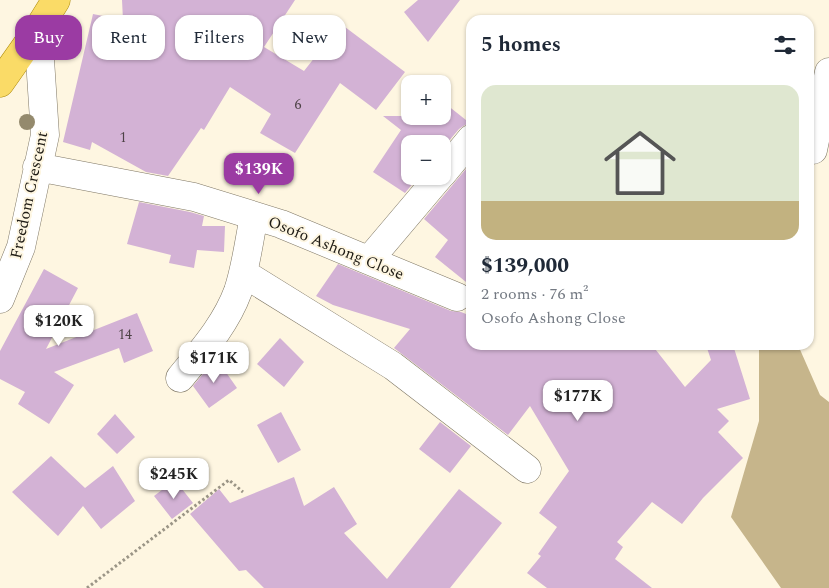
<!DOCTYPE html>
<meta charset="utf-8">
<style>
body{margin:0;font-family:Spectral,serif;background:#f2f2f3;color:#1f2937;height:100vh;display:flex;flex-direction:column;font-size:19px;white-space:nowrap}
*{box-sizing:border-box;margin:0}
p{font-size:16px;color:#747a83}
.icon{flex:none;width:28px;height:28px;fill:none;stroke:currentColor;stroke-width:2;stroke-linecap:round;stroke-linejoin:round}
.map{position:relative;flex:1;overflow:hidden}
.drawer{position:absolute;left:466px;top:15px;width:348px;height:335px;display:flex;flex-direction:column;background:#fff;border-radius:15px;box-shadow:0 1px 4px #0004}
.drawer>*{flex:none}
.top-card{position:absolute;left:15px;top:15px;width:376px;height:45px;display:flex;gap:10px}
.controls{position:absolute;left:401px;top:75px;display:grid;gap:10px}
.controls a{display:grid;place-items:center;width:50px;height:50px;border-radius:10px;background:#fff;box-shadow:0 1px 4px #0004;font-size:25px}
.price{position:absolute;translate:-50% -42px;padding:0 11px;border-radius:10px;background:#fff;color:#222;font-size:16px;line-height:32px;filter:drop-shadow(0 1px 2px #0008)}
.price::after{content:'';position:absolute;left:50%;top:30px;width:15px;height:11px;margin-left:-8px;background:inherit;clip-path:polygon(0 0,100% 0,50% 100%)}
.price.current{background:#9b3ba3;color:#fff}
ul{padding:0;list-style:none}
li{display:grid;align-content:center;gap:10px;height:265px;padding:0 15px}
li span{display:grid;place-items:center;height:155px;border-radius:15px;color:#555}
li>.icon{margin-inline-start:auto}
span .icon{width:90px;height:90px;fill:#fffc;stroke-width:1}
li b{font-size:21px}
h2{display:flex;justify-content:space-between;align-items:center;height:60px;padding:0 15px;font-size:21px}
.chip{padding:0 18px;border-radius:15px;background:#fff;box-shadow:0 1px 4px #0004;font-size:18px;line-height:45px}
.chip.current{background:#9b3ba3;color:#fff}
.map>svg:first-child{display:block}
.water{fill:#c6b58b}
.building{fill:#d3b2d5}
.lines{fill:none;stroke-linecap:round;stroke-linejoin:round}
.minor-casing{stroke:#7f7765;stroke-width:29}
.major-casing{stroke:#ac8908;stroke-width:29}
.path{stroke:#9b9586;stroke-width:3;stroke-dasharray:2.5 2.5;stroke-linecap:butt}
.minor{stroke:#fff;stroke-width:28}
.major{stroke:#fadb67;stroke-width:28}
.tree{fill:#948a6d}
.labels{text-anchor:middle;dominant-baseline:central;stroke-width:4;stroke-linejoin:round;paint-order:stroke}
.number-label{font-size:14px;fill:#4d4246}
.street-label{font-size:16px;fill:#201d16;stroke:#fef6e1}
</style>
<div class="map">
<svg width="829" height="588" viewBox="0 0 829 588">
<rect width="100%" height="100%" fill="#fef6e1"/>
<path class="water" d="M759,345H798L820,395L829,402V588H781L731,517L759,421Z"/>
<path class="building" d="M122,0H295L264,47L304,71L341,24L405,72L376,110L340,83L295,153L260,133L271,114L230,87L204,130L201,128L168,176L146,172L92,142L90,150L63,142L93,14L123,20Z
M418,0H460L428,42L404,12Z
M442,101L471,124L465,125L459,129L442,149V144H410V176H419L405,193L373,172L401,130L383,116H442Z
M471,163V286L435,257L448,240L424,219Z
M139,202L190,212L204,216L202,226H225L224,252L197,250L194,268L169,263L171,255L127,244Z
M338,264L451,311L461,312L471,316V345H652L685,387L711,360L706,345H733L750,399L717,409L729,421L718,432L743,458L703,498L682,524L652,502L617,542L623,547L615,559L652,588H547L527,573L541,556L538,554L557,527L539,513L569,471L530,406L508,435L394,348L410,329L333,305L316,296Z
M44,269L78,288L46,349L137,313L153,351L124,363L119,348L54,372L74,385L49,424L18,404L25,392L0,379V351Z
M280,338L304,362L284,387L257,364Z
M216,358L237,388L209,408L193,386Z
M281,412L301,450L278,463L257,425Z
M115,414L135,437L117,454L97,434Z
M440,422L471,446L450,473L419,449Z
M51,456L85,488L113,466L135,501L101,529L83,506L58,536L12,492Z
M294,477L304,506L334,487L357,524L344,533L387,579L459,489L502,523L450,588H264L246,570L239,571L190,514L219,489L230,503Z
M175,480L193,503L172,519L154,496Z"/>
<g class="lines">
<defs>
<path id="minor" d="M813,150L829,72
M37,167L194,197L281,224L457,297
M442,174L471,139
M369,260L440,176
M243,273L393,366L527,469
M0,299L21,247L45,135L38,29
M180,378C202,351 226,324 238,291C246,267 249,241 254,216"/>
<path id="major" d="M0,83L38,29L56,0"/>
</defs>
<use href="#minor" class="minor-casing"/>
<use href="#major" class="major-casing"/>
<path class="path" d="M87,588L229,480L243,492"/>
<use href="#minor" class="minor"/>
<use href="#major" class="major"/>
</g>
<circle class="tree" cx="27" cy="122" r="8"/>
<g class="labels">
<g class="number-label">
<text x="298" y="104">6</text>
<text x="123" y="137">1</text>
<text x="125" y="334">14</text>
</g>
<g class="street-label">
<text transform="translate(29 195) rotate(-78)">Freedom Crescent</text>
<text transform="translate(336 248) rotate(22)">Osofo Ashong Close</text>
</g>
</g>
</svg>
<div class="controls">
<a>+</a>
<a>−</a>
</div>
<b class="price current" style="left:259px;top:195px">$139K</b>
<b class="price" style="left:59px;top:347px">$120K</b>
<b class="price" style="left:214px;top:384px">$171K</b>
<b class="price" style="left:578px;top:422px">$177K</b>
<b class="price" style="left:174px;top:500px">$245K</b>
<div class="top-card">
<a class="chip current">Buy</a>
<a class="chip">Rent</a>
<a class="chip">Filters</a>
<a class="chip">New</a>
</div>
<section class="drawer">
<h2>5 homes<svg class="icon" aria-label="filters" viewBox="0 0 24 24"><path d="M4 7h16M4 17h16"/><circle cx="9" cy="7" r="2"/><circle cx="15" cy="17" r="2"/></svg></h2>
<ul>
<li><span style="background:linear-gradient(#dfe7d0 75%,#c2b280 0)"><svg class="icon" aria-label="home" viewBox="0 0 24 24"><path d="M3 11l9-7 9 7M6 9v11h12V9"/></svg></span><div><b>$139,000</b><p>2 rooms · 76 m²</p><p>Osofo Ashong Close</p></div></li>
</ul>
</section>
</div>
